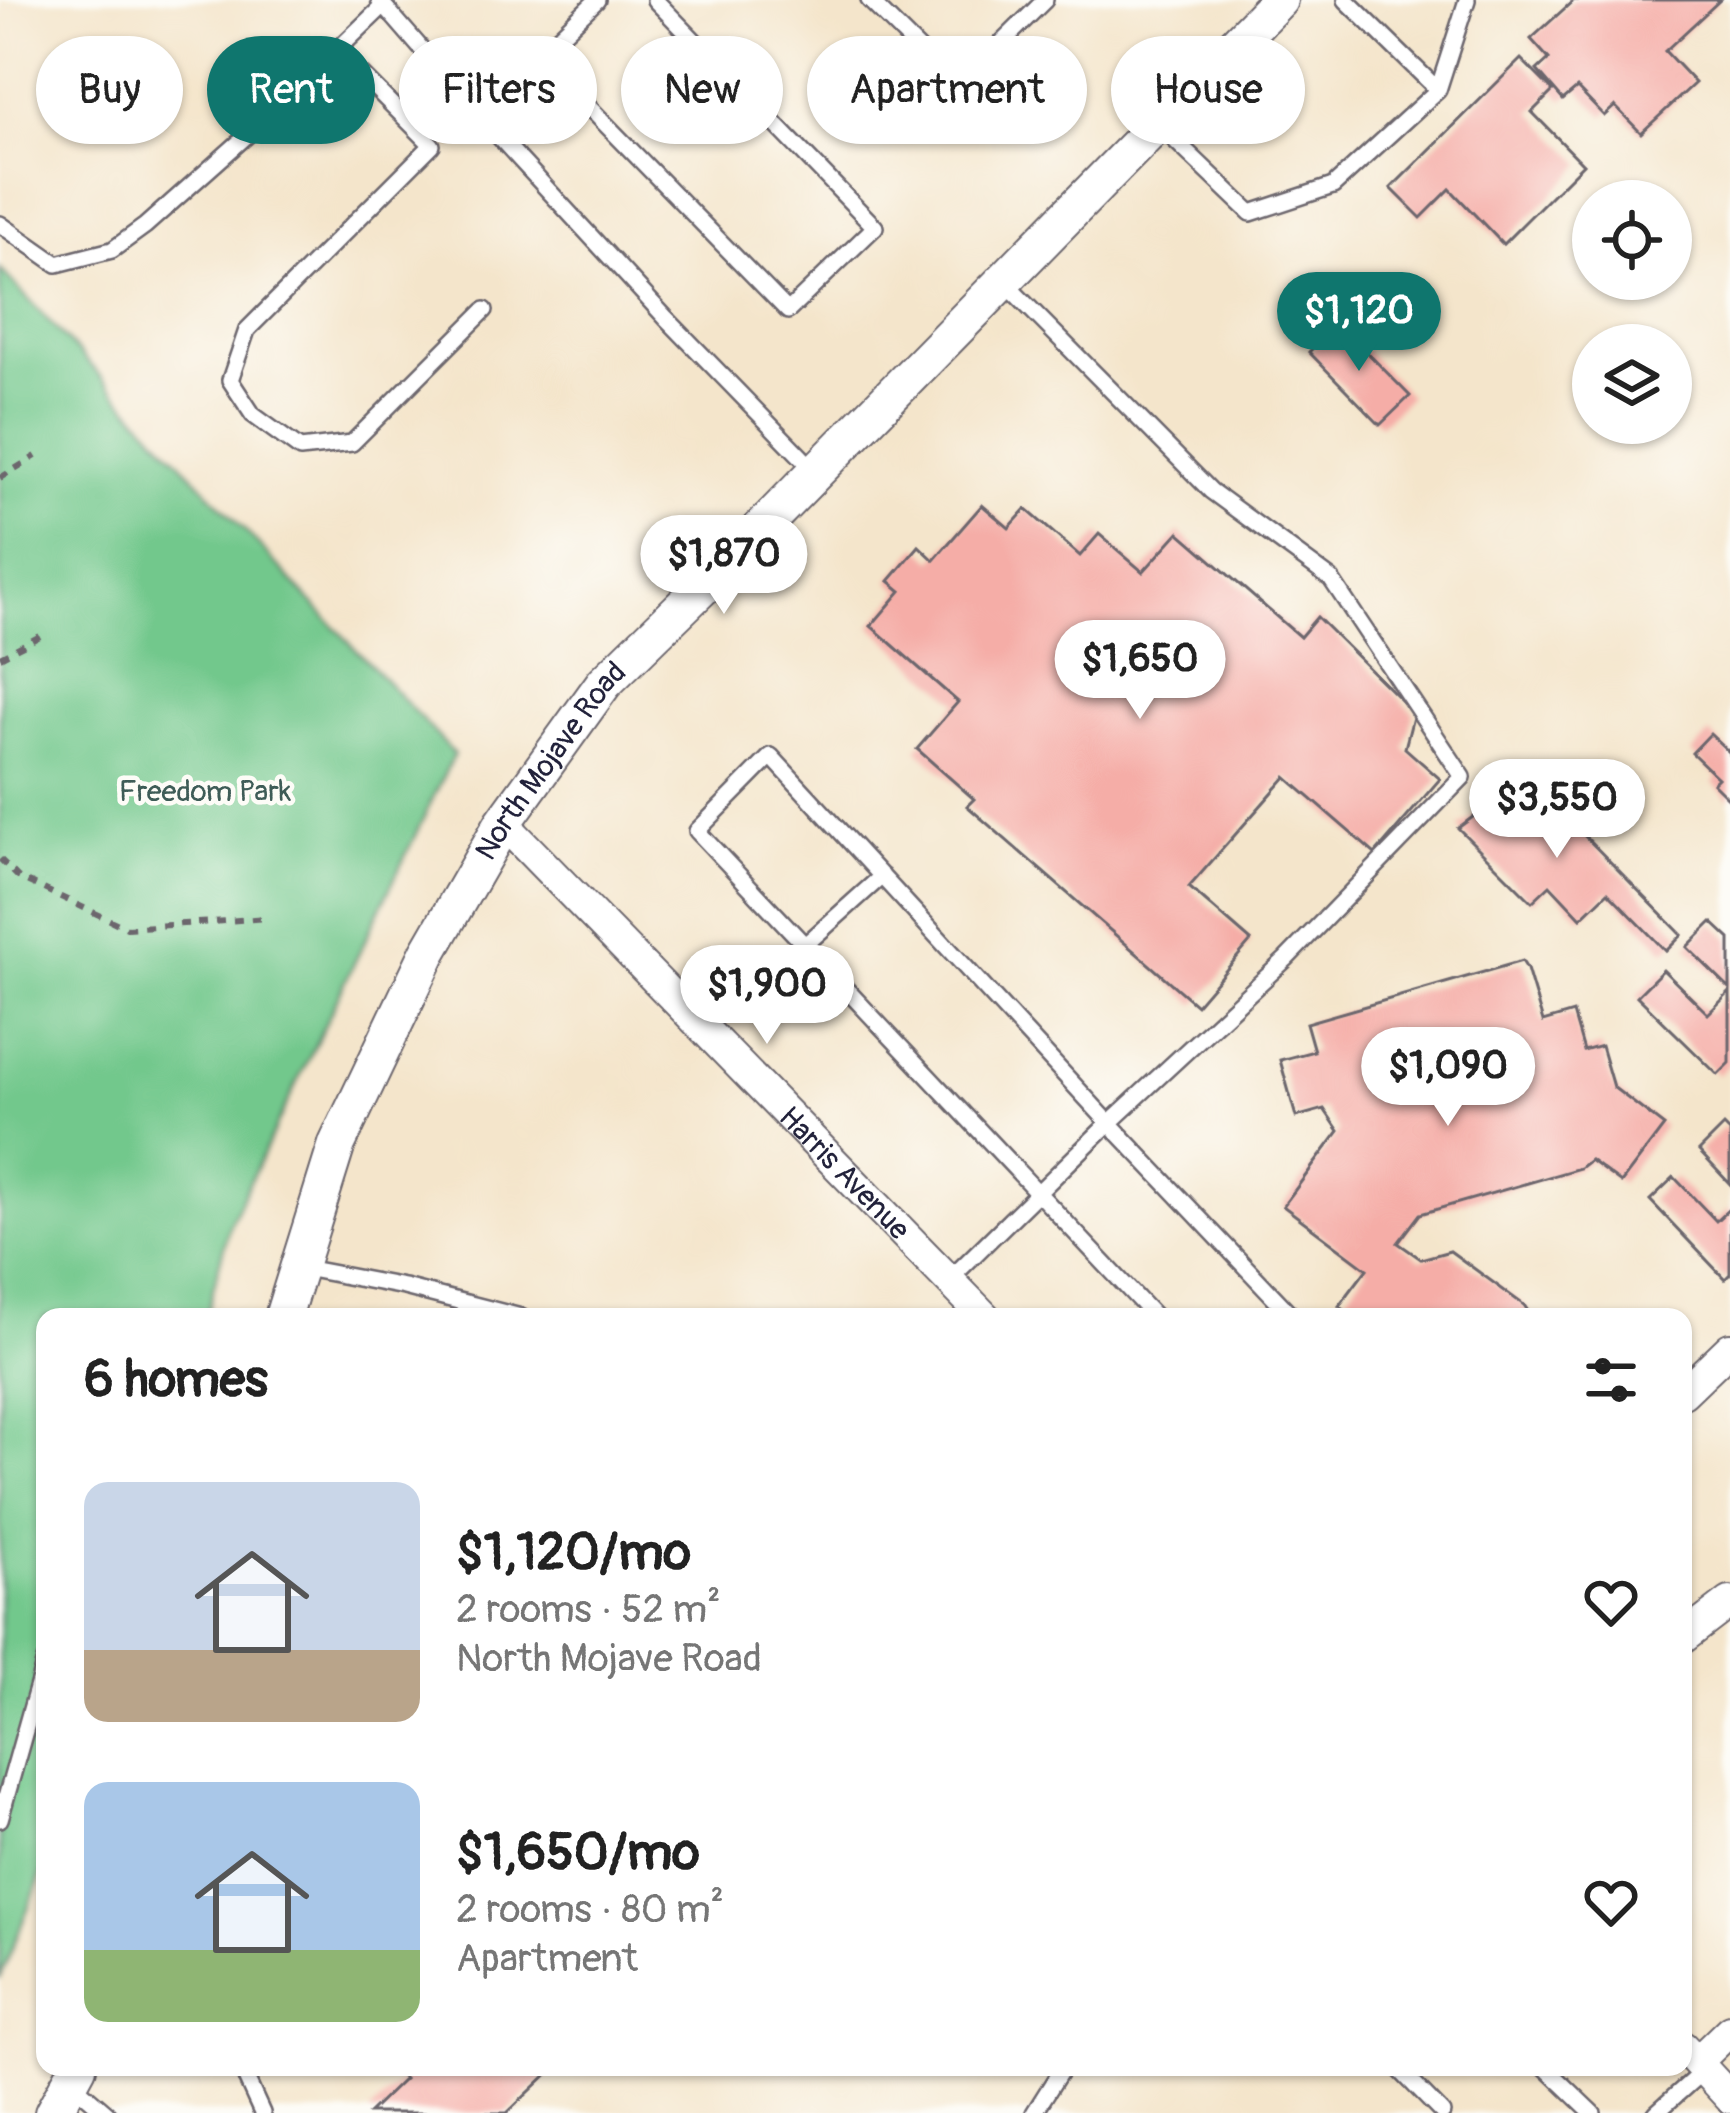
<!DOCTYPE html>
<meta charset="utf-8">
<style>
body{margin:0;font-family:Pangolin,sans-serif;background:#f2f2f2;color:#222;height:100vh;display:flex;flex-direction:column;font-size:45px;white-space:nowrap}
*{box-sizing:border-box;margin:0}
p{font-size:39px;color:#767676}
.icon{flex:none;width:66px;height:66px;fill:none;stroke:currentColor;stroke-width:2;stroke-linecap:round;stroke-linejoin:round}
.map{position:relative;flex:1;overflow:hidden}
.panel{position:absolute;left:36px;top:1308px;width:1656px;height:768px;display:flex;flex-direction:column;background:#fff;border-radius:24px;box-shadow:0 3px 9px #0004}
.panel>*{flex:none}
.hud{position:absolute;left:36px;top:36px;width:1659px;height:108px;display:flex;gap:24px}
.controls{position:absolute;left:1572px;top:180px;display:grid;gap:24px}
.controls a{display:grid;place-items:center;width:120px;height:120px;border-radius:50%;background:#fff;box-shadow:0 3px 9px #0004;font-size:60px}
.price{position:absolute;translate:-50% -102px;padding:0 27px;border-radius:42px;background:#fff;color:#222;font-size:39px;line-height:78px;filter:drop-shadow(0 3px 6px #0008)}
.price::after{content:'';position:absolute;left:50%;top:72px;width:36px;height:27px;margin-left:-18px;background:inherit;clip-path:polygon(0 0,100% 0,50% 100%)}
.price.selected{background:#0f766e;color:#fff}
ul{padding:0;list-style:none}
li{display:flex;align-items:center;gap:36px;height:300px;padding:0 48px}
li span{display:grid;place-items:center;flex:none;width:336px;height:240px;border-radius:24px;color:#555}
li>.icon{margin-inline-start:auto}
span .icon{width:144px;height:144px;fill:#fffc;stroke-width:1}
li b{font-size:51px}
h2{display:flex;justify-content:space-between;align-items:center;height:144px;padding:0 48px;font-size:51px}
.chip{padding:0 42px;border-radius:54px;background:#fff;box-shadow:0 3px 9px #0004;font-size:42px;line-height:108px}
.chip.selected{background:#0f766e;color:#fff}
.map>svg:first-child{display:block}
.green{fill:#72c88c;stroke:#4a7564;stroke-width:3}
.building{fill:#f5ada7}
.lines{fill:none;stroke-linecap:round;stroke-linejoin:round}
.service-casing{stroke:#6c666d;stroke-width:20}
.minor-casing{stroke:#6c666d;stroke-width:34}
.tertiary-casing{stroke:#6c666d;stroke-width:40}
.path{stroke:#6c666d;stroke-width:6;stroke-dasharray:9 9;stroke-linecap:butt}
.service{stroke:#fff;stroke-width:15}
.minor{stroke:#fff;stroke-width:30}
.tertiary{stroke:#fff;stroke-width:36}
.labels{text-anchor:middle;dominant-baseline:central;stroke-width:9;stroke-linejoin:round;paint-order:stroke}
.street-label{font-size:30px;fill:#22223b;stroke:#fdfcf7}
.park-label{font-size:30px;fill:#3e5c57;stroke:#fdfcf7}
</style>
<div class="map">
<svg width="1730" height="2113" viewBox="0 0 1730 2113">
<rect width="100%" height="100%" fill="#fdfcf7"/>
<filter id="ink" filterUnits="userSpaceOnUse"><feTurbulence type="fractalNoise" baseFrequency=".00833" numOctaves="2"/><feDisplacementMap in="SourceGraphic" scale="24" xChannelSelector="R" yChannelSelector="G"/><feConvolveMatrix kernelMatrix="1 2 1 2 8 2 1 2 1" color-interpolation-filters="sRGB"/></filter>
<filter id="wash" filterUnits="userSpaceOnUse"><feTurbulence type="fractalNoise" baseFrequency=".004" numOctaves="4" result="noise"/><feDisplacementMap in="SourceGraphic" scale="48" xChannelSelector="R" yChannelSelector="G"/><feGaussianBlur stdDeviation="2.7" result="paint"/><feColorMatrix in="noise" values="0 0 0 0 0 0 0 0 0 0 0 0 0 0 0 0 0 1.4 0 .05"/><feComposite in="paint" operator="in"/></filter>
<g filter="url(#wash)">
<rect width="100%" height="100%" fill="#f4e5cb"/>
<path class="green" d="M0,269L454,754L230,1223L206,1317H45V1866L0,1979Z"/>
<g id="blocks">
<path class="building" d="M1574,0H1720L1665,51L1695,83L1641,133L1615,106L1604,116L1577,88L1563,100L1537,70L1549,59L1531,39Z
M1521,59L1553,91L1532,112L1583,164L1503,244L1450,189L1421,218L1391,188Z
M1338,323L1410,396L1380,425L1309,352Z
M982,505L1009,528L1026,509L1080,556L1099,534L1143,572L1179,532L1300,637L1317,617L1414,713L1405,748L1440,779L1375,854L1286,777L1189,887L1251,941L1196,1005L967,806L974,799L917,749L958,702L871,626L901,591L889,581L919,546L934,560Z
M1710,734L1730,753V800L1713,783L1718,778L1692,753Z
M1515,772L1534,792L1522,803L1553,834L1568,819L1682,935L1666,951L1608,892L1581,918L1550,885L1532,902L1458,828L1492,803Z
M1712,922L1730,939V989L1687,947Z
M1522,961L1527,969L1543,1022L1573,1013L1584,1051L1601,1046L1613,1087L1664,1126L1621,1183L1590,1160L1580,1168L1420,1214L1398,1243L1421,1259L1450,1251L1524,1305L1532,1317H1354L1339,1306L1367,1269L1283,1206L1339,1131L1324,1109L1296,1117L1280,1060L1314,1051L1306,1023Z
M1663,970L1708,1014L1730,992V1063L1718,1075L1637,996Z
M1724,1126L1730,1132V1184L1699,1151Z
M1674,1177L1716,1221L1730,1208V1274L1725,1279L1650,1200Z
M392,2067H555L507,2113H369L404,2079Z"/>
</g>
</g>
<g filter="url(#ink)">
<use href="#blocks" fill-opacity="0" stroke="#6c666d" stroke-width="3"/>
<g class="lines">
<defs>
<path id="service" d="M379,0L478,114
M597,0L478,114L666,318L816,472
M869,0L957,87L1045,0
M1346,0L1438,90L1467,0
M337,50L432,145L247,330L230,380L253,415L300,449L352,443L485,310
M539,56L788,311L875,227L655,0
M1158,124L1251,213L1333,186L1438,90
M0,224L57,264L112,250L145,226L271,114L384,5
M1003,281L1211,491L1331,579L1463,777L1286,959L1109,1123L771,756L697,831L1155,1317
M805,945L882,876
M299,1267L404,1287L521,1317
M949,1280L1109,1123L1293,1317
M0,1819L45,1660
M241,2067L262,2113
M1397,2067L1442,2113
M1545,2067L1593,2113
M70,2081L107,2113
M1034,2113L1063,2067
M1656,2113L1704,2070"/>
<g id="minor">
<path id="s1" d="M503,823L985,1317"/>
<path d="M1683,1393L1730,1348"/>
<path d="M1683,1638L1730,1602"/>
<path d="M1683,2047L1730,2098"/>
<path d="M1697,2062L1730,2030"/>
</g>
<g id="tertiary">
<path id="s2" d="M283,1317L337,1144L428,953L503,823L604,683L714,576L1279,0"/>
<path d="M53,2113L78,2067"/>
</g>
</defs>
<use href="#service" class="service-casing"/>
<use href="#minor" class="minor-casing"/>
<use href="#tertiary" class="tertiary-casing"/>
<path class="path" d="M0,478L36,456
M0,657L46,633
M0,859L18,877L127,928L268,918"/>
<use href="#service" class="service"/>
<use href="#minor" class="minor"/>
<use href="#tertiary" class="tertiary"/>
</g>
</g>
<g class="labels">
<g class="street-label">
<text stroke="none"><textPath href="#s2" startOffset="621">North Mojave Road</textPath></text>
<text stroke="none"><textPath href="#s1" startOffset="489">Harris Avenue</textPath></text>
</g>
<g class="park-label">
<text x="205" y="791">Freedom Park</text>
</g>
</g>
</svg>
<div class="controls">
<a><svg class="icon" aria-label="locate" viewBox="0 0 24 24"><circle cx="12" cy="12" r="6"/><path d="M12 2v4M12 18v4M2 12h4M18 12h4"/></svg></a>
<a><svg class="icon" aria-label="layers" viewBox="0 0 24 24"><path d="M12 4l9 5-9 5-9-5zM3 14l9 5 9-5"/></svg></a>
</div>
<b class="price selected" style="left:1359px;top:374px">$1,120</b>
<b class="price" style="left:724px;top:617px">$1,870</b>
<b class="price" style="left:1140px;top:722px">$1,650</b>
<b class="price" style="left:1557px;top:861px">$3,550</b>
<b class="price" style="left:767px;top:1047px">$1,900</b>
<b class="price" style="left:1448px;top:1129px">$1,090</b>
<div class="hud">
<a class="chip">Buy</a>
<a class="chip selected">Rent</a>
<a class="chip">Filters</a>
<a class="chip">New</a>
<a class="chip">Apartment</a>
<a class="chip">House</a>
</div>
<section class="panel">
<h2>6 homes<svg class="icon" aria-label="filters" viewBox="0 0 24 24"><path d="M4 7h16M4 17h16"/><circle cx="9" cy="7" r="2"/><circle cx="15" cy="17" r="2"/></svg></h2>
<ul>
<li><span style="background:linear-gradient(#c9d6e8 70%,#b9a48a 0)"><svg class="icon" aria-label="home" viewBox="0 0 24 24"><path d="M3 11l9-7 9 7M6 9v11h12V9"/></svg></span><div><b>$1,120/mo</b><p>2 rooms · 52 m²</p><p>North Mojave Road</p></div><svg class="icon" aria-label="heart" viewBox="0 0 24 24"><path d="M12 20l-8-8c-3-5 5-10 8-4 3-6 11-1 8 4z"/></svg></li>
<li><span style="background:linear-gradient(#a9c7e8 70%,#8fb573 0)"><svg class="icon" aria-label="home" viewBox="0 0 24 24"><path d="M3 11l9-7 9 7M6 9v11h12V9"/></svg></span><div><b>$1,650/mo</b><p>2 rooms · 80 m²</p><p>Apartment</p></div><svg class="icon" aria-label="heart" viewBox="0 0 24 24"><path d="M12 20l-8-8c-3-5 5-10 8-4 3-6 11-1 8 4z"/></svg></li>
</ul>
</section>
</div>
